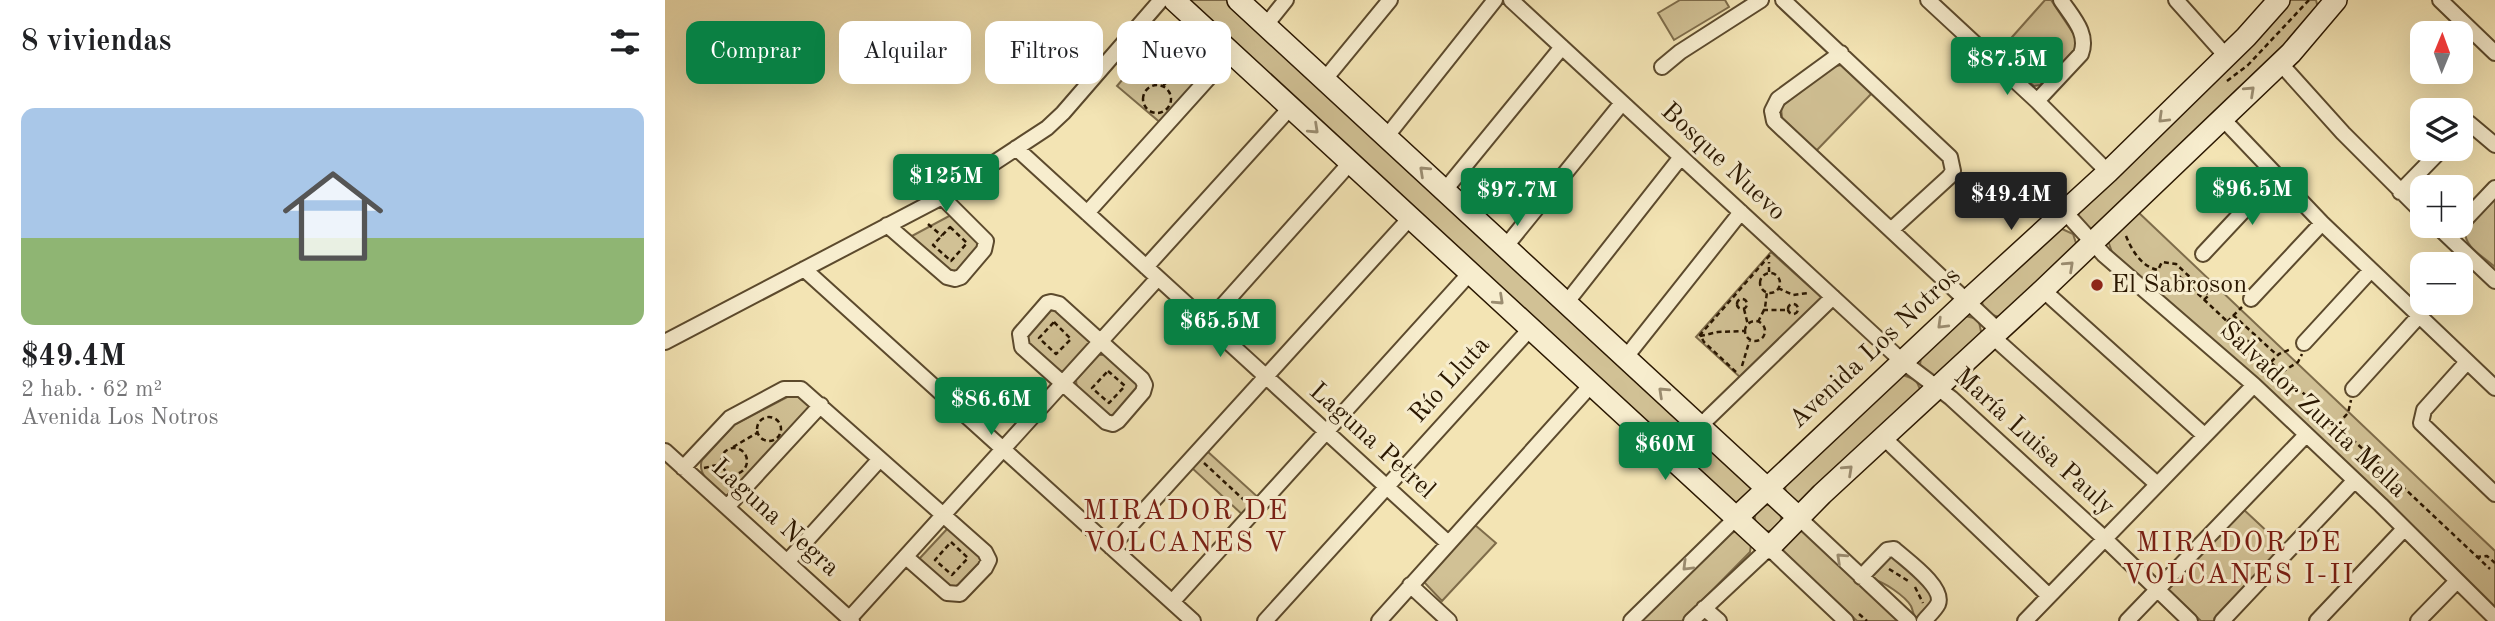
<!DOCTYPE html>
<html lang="es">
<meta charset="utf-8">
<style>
body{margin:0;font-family:"Old Standard TT",serif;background:#f2f2f2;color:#202124;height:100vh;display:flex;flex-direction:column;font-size:26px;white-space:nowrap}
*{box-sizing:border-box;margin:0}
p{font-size:23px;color:#757577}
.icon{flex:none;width:38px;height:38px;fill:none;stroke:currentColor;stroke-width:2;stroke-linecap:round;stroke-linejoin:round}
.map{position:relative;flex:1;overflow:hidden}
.drawer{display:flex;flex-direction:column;background:#fff;width:665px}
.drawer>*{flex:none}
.hud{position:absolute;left:21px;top:21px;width:665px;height:63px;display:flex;gap:14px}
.needle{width:46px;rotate:1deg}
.tools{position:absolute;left:1745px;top:21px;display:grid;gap:14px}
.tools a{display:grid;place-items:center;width:63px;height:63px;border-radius:14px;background:#fff;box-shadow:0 7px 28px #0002;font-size:35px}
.price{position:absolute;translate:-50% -60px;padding:0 16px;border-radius:7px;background:#0b8043;color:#fff;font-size:23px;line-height:46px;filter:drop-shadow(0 2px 4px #0008)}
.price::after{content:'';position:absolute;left:50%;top:42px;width:21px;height:16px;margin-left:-10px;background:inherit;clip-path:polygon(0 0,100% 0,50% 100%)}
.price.active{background:#222;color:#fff}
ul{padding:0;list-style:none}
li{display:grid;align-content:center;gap:14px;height:371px;padding:0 21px}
li span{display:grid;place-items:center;height:217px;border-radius:14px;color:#555}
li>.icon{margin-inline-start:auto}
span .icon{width:126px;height:126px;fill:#fffc;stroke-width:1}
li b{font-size:30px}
h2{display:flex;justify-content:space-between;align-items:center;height:84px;padding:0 21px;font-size:30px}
.tag{padding:0 24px;border-radius:14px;background:#fff;box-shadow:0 7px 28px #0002;font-size:24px;line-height:63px}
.tag.active{background:#0b8043;color:#fff}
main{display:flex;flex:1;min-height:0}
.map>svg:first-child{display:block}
.green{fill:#d1c195;stroke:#7e6c4a;stroke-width:2}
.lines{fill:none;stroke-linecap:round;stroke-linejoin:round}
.street-casing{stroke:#5c4a2d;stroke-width:18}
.secondary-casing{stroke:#2a1700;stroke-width:24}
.path{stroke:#2a1700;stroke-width:2.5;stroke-dasharray:5 3.5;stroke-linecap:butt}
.street{stroke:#f7edce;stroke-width:14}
.secondary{stroke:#f7edce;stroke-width:21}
.oneway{stroke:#9b8d71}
.poi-dot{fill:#8f2418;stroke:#f7edce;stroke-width:2.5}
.labels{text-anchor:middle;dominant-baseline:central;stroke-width:6;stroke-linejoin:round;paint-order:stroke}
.street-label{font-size:26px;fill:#2a1700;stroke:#f7edce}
.poi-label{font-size:26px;fill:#2a1700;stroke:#f7edce;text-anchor:start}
.neighbourhood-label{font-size:28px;letter-spacing:2px;fill:#7a1f14;stroke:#f7edce}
</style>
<main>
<section class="drawer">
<h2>8 viviendas<svg class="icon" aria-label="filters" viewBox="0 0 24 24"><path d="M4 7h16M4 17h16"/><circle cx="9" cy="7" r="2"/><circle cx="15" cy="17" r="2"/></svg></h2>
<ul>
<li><span style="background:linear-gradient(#a9c7e8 60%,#8fb573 0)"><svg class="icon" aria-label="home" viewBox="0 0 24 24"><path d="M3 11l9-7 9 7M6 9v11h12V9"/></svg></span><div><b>$49.4M</b><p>2 hab. · 62 m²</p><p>Avenida Los Notros</p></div></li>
</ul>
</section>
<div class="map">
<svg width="1830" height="621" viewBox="0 0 1830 621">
<rect width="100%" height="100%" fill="#f3e4b4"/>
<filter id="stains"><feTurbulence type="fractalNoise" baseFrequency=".00286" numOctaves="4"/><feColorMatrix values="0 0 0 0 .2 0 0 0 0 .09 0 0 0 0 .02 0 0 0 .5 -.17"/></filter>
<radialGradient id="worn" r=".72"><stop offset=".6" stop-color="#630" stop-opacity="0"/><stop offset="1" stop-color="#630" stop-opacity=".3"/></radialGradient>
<path class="green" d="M521,0H562L1083,480L1087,488C1084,496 1078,502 1070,503Z
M1015,0H1060L1064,7L1009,40L993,13Z
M1380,0H1386L1412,39L1411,49L1375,85L1369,86L1332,54Z
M1625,0H1651L1653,8L1627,41L1429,229L1420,227L1413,219L1414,211L1602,26Z
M502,27L511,28L552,64L497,124L452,86Z
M1176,65L1181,67L1208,92L1151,151L1117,118L1116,107L1168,67Z
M1830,199V267C1819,257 1796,245 1801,229Z
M1472,211L1830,551V608L1726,504L1597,383L1447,252L1443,241Z
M286,215L317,243L289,275L245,237Z
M1395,228L1408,234L1412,246L1337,317C1327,316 1318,312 1317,301Z
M1106,252L1156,297L1157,304L1077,379L1031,337Z
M386,306L423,335L424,344L399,371H390L360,344V333Z
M1300,316L1309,318L1314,322L1317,336L1273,375H1264L1255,365L1256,357Z
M434,355H444L476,386L448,419L412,390L411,380Z
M1238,375L1251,380L1255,389L1254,393L1135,503L1130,502L1121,494L1120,486Z
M126,395H132L144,405L145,410L65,496H61C51,487 31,476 37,460L69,425Z
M542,451L596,500L580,517L527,468Z
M1090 518a13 13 0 1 1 26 0a13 13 0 1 1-26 0Z
M1577,508L1621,549L1551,621H1536L1503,590L1505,584Z
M810,525L831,543L777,601L759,582Z
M283,528L319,559L290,591L255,562V558Z
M1134,529L1143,535L1236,621H1192L1118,551L1117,547Z
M1071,531L1086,545L1085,552L1017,621H976L1064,534Z
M1228,552L1271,598L1254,620C1247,615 1249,613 1246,606C1240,596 1218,581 1207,579L1205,573Z"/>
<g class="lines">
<defs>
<path id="street" d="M846,0L1237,361L1286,398L1440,539L1525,621
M1118,0L1285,157L1288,171L1284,177L1226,230
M1263,0L1372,101L1443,172
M1511,0L1561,56
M1775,0L1830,53
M601,25L621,0
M1176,53L1113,99L1107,111L1109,121L1334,331
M1615,63L1678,133L1757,212
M997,67L1015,52L1096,0
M660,79L725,0
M1372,101L1416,54C1424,33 1407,17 1396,0
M1557,118L1657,223L1830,388
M1796,130L1804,123L1830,145
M722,136L830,0
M351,148L783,543
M780,190L897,47
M1735,192L1777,149
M1400,212L1439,255L1589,385L1716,505L1830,618
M422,213L566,53
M1796,224L1830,188
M222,225L282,277L290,279L296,277L319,250L321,241L277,197
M1772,226L1830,281
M841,246L957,103
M1538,254L1612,175
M481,267L625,108
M139,269L528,621
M1378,290L1539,435
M1586,299L1657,223
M386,302L394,304L477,379L480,385L478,392L453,421L448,424L441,422L357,347L355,334L382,303Z
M902,302L1016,157
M542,323L685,163
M1328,337L1492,484
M0,342L277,197L382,128L398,113L496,0
M1639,343L1706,270
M961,357L1076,212
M1802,362L1759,410L1756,423L1830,494
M1688,389L1754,316
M1035,426L1168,297
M1218,437L1384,596
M0,451L187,621
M18,468L65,418L119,389H136L320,552L324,560L320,568L295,594L282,593L241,557
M62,507L156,405
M1133,517L1244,621
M446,547L745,218
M122,562L215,459
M1196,577L1222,550L1229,549C1241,560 1280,587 1273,604C1270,610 1263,616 1259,621
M745,585L784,621
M507,602L805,273
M1039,608L1054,621
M184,619L493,278
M600,621L865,329
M714,621L926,385
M966,621L1071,518
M1026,621L1104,548L1181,621
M1360,621L1589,385
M1462,621L1641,435
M1557,621L1689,481
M1652,621L1739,529
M1753,621L1791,582"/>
<path id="secondary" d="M509,0L1104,548L1157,494L1378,290L1626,53L1671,0
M573,0L1133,517
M1071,518L1302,301L1443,172L1581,37L1614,0"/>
</defs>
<use href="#street" class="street-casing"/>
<use href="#secondary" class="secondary-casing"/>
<path class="path" d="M490,38L508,53
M507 57a11 11 0 1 1 22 0a11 11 0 1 1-22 0Z
M529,61L538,60L544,54
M1562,81L1583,65L1644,0
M478 99a14 14 0 1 1 28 0a14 14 0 1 1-28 0Z
M498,86L515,68
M263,224L277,236
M285,227L302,243L286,261L268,245Z
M1461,236C1467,251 1477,267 1493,270L1497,262L1511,264L1544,295L1539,300
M1104,272V262
M1095 283a10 10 0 1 1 20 0a10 10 0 1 1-20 0Z
M1514,276L1825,569
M1113,288L1128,295L1143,293
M1072 304a5 5 0 1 1 10 0a5 5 0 1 1-10 0Z
M1123 309a5 5 0 1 1 10 0a5 5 0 1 1-10 0Z
M1079,309L1083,325
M1098,310H1123
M1568,315L1612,355
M1080 331a10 10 0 1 1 20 0a10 10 0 1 1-20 0Z
M389,322L406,339L391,354L374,338Z
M1093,322L1100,308L1102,292
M1562,322L1577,307
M1035,336L1053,332L1080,331
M1606,362L1614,354L1626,349
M1077,366L1085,339
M443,371L460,386L444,403L427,388Z
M1071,372L1039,342L1035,335L1105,255
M1617,372L1633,362L1637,354
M92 429a12 12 0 1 1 24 0a12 12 0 1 1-24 0Z
M1673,424L1683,413L1686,400
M68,447L92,433
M56 461a13 13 0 1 1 26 0a13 13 0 1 1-26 0Z
M539,463L580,501
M39,468L56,464
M286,542L303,558L287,575L270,560Z
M1811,557L1822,556L1830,563
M1224,569L1245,582
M1250,587L1258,603
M1194,614L1202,621"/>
<use href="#street" class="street"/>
<use href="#secondary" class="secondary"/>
</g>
<defs><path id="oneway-chevron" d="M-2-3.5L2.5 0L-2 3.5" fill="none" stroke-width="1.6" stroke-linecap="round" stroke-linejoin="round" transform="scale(1.75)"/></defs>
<g class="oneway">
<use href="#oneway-chevron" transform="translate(1585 91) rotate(-43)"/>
<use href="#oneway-chevron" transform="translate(1498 118) rotate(136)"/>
<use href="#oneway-chevron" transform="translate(649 129) rotate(43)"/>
<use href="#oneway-chevron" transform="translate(759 171) rotate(-137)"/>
<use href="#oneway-chevron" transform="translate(1404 266) rotate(-43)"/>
<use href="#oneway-chevron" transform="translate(834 300) rotate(43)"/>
<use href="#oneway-chevron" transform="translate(1277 324) rotate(136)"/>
<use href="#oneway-chevron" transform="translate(998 392) rotate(-137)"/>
<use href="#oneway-chevron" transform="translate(1183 470) rotate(-43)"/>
<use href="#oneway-chevron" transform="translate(1176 558) rotate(-137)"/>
<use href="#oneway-chevron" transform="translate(1022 566) rotate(135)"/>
</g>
<circle class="poi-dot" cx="1432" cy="285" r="7"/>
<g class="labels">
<g class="street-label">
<text transform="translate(1058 162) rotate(43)">Bosque Nuevo</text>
<text transform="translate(1210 348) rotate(-43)">Avenida Los Notros</text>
<text transform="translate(785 380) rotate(-48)">Río Lluta</text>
<text transform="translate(1648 410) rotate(43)">Salvador Zurita Mella</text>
<text transform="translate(707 441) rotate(42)">Laguna Petrel</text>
<text transform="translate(1369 442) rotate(42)">María Luisa Pauly</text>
<text transform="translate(110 518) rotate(42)">Laguna Negra</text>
</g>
<g class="poi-label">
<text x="1446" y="285">El Sabroson</text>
</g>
<g class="neighbourhood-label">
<text x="521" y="512">MIRADOR DE<tspan x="521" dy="32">VOLCANES V</tspan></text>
<text x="1574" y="544">MIRADOR DE<tspan x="1574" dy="32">VOLCANES I-II</tspan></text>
</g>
</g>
<rect width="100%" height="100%" filter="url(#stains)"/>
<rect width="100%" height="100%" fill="url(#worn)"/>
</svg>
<div class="tools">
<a><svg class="needle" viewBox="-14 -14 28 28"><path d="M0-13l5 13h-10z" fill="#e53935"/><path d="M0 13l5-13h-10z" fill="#757577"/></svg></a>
<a><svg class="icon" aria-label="layers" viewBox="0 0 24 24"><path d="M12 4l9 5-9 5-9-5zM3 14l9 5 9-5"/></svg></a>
<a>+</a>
<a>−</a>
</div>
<b class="price" style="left:1342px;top:97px">$87.5M</b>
<b class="price" style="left:281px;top:214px">$125M</b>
<b class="price" style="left:1587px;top:227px">$96.5M</b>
<b class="price" style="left:852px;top:228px">$97.7M</b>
<b class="price active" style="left:1346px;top:232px">$49.4M</b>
<b class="price" style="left:555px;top:359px">$65.5M</b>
<b class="price" style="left:326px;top:437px">$86.6M</b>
<b class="price" style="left:1000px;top:482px">$60M</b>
<div class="hud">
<a class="tag active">Comprar</a>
<a class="tag">Alquilar</a>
<a class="tag">Filtros</a>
<a class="tag">Nuevo</a>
</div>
</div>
</main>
